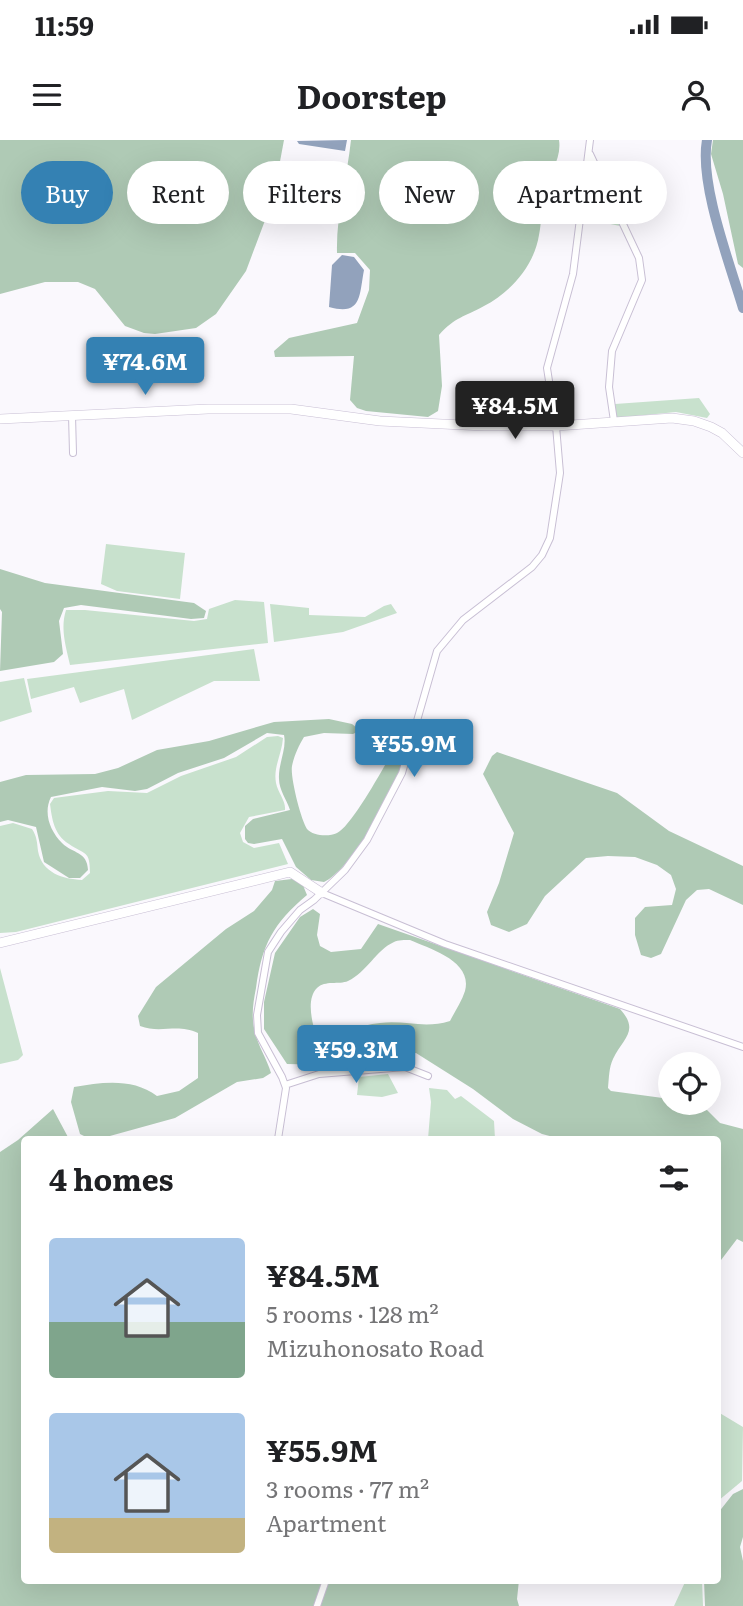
<!DOCTYPE html>
<meta charset="utf-8">
<style>
body{margin:0;font-family:Literata,serif;background:#f6f6f6;color:#202124;height:100vh;display:flex;flex-direction:column;font-size:26px;white-space:nowrap}
*{box-sizing:border-box;margin:0}
p{font-size:23px;color:#757577}
.icon{flex:none;width:38px;height:38px;fill:none;stroke:currentColor;stroke-width:2;stroke-linecap:round;stroke-linejoin:round}
.map{position:relative;flex:1;overflow:hidden}
.drawer{position:absolute;left:21px;top:996px;width:700px;height:448px;display:flex;flex-direction:column;background:#fff;border-radius:7px;box-shadow:0 7px 28px #0002}
.drawer>*{flex:none}
.hud{position:absolute;left:21px;top:21px;width:702px;height:63px;display:flex;gap:14px}
.buttons{position:absolute;left:658px;top:912px;display:grid;gap:14px}
.buttons a{display:grid;place-items:center;width:63px;height:63px;border-radius:50%;background:#fff;box-shadow:0 7px 28px #0002;font-size:35px}
.price{position:absolute;translate:-50% -60px;padding:0 16px;border-radius:7px;background:#3481b3;color:#fff;font-size:23px;line-height:46px;filter:drop-shadow(0 2px 4px #0008)}
.price::after{content:'';position:absolute;left:50%;top:42px;width:21px;height:16px;margin-left:-10px;background:inherit;clip-path:polygon(0 0,100% 0,50% 100%)}
.price.current{background:#222;color:#fff}
ul{padding:0;list-style:none}
li{display:flex;align-items:center;gap:21px;height:175px;padding:0 28px}
li span{display:grid;place-items:center;flex:none;width:196px;height:140px;border-radius:7px;color:#555}
li>.icon{margin-inline-start:auto}
span .icon{width:84px;height:84px;fill:#fffc;stroke-width:1}
li b{font-size:30px}
h2{display:flex;justify-content:space-between;align-items:center;height:84px;padding:0 28px;font-size:30px}
.pill{padding:0 24px;border-radius:32px;background:#fff;box-shadow:0 7px 28px #0002;font-size:24px;line-height:63px}
.pill.current{background:#3481b3;color:#fff}
.status{display:flex;justify-content:space-between;align-items:center;height:49px;padding:0 35px;background:#fff;direction:ltr}
.status svg{height:19px;fill:currentColor}
header{display:flex;justify-content:space-between;align-items:center;height:91px;padding:0 28px;background:#fff;font-size:32px;font-weight:700}
.map>svg:first-child{display:block}
.green{fill:#c8e1cd}
.forest{fill:#afcab5;fill-rule:evenodd}
.water{fill:#92a2bc}
.lines{fill:none;stroke-linecap:round;stroke-linejoin:round}
.river{stroke:#92a2bc;stroke-width:10}
.street-casing{stroke:#c8bfd4;stroke-width:8}
.secondary-casing{stroke:#c8bfd4;stroke-width:10}
.street{stroke:#fff;stroke-width:6}
.secondary{stroke:#fff;stroke-width:9}
</style>
<div class="status"><b>11:59</b><svg viewBox="0 0 49 12"><path d="M0 12V9h3v3zM5 12V6h3v6zM10 12V3h3v9zM15 12V0h3v12zM26 1h20v11H26zM47 4h2v5h-2z"/></svg></div>
<header><svg class="icon" aria-label="menu" viewBox="0 0 24 24"><path d="M4 6h16M4 12h16M4 18h16"/></svg>Doorstep<svg class="icon" aria-label="person" viewBox="0 0 24 24"><circle cx="12" cy="8" r="4"/><path d="M4 21q1-7 8-7t8 7"/></svg></header>
<div class="map">
<svg width="743" height="1466" viewBox="0 0 743 1466">
<rect width="100%" height="100%" fill="#faf8fd"/>
<path class="green" d="M590,37H598L620,86L586,79Z
M699,258L710,274L707,278L676,272L616,278L615,264Z
M106,404L185,413L180,459L117,451L101,444Z
M235,460L264,462L268,503L70,525C66,507 60,489 66,470H85L194,481L207,479L209,469Z
M270,464L309,468V475L365,477L384,466L391,464L397,473L343,492L274,502Z
M254,509L260,541H214L132,580L124,549L80,563L74,547L31,559L27,539Z
M24,538L32,572L0,582V542Z
M278,596L283,598C282,614 273,627 276,643C278,653 286,661 285,670L249,677L240,693L243,702L254,708L279,703L288,724L16,792L0,793V686L13,683L32,689C37,697 37,702 38,711C42,733 63,739 82,740L90,733C90,710 85,715 69,704C54,695 52,679 50,664L54,658L108,651L147,653L181,636L236,617L267,597Z
M0,828L23,915L18,920L0,924Z
M388,934L398,953L382,957L357,955L359,937Z
M429,948L447,950L455,959L461,956L494,981L495,999H428L431,962Z
M718,1272L743,1287L742,1341L718,1361Z
M686,1440H702L703,1466H674Z"/>
<path class="forest" d="M0,0H284L273,59L246,131L216,174L196,188L155,194L144,193L125,186L95,149L78,142H45L0,154Z
M351,0H559C562,18 549,34 545,52C541,66 542,81 539,95C534,126 511,152 484,166C464,177 455,177 439,195L442,246L438,271L428,277L366,271L357,268L350,260L354,216L275,217L274,211L289,198L357,183L369,150L370,130L355,113H337C336,75 347,38 351,0Z
M713,0H743V128L738,124L723,54L711,14Z
M0,429L45,443L194,463L206,471L204,478L191,479L81,465L64,468L59,481L63,514L54,522L0,531L2,472L0,469Z
M329,579L352,584L357,588V592L353,594L324,593L304,597C299,605 294,616 292,626C290,637 301,680 307,689C313,696 329,697 337,693C352,686 385,625 394,609L401,603L405,610C400,643 353,729 324,742L311,740L296,727L282,699L254,704L248,703L245,699V686L253,679L290,670C287,660 279,650 279,639C278,624 287,609 284,595L267,593L224,618L178,633L147,649L135,651L102,647L51,657C43,673 50,691 62,703C73,714 87,711 88,730L80,738H69L44,722L36,687L8,680L0,682V642L26,635L95,634L118,628L157,610L209,601L274,582Z
M497,612L617,653L669,691L743,726V765L709,749L697,750L686,760L661,814L651,818L641,815L635,795V778L645,767L672,765L676,749L671,735L657,725L635,717L608,716L586,718L545,756L527,784L509,792L491,785L487,772L499,743L514,693L483,634L492,616Z
M292,739L302,743L307,755C273,784 262,804 256,848C253,863 251,877 255,892C258,906 267,919 271,933L263,938L237,942L175,978L99,999H90L80,994L71,962L74,947C103,942 133,938 157,956L179,951L198,938V893C177,883 161,894 140,886L138,876L156,847L226,789L254,771L272,750L275,741Z
M313,769L320,774L317,795L320,806L331,812L361,809L378,784L620,869C640,891 623,898 613,919C609,927 609,938 608,948L611,951L670,959V962L693,963L703,966L720,983L743,989V1102L737,1099L718,1124V999H561L542,994L513,979L473,949L416,913L329,925L287,924L264,889V862L275,813L300,777ZM410,800C430,809 473,821 465,851C462,861 455,871 450,881C424,889 406,880 380,883C358,885 339,896 316,895C312,882 306,859 317,848C325,840 339,845 348,841C367,832 376,810 394,802C398,800 405,800 410,800Z
M53,969L69,999H24V1440H519L517,1459L519,1466H0V1012L18,1000Z
M743,1349V1397L740,1407L743,1421V1466H705L704,1440H718V1373L733,1354Z"/>
<path class="water" d="M347,0L345,11L299,4L297,1Z
M342,115L354,117L364,130C359,156 362,176 329,167L332,125Z"/>
<g class="lines">
<path class="river" d="M707,0C699,44 730,124 743,168"/>
<defs>
<path id="street" d="M590,14L639,118L642,140L612,211L609,247L614,281
M72,275L73,313
M322,753L445,804L743,907
M285,945L319,934L405,927L428,936
M278,999L286,948L282,937L258,893L257,875L268,812L281,792L300,770L314,760L345,730L367,700L402,633L437,511L463,480L532,427L542,415L550,398L560,333L556,286L547,228L573,134L590,0
M317,1466L326,1440"/>
<path id="secondary" d="M0,279L208,269H291L380,281L484,286H556L672,278L694,281L711,287L722,293L743,313
M0,803L290,732L322,753"/>
</defs>
<use href="#street" class="street-casing"/>
<use href="#secondary" class="secondary-casing"/>
<use href="#street" class="street"/>
<use href="#secondary" class="secondary"/>
</g>
</svg>
<div class="buttons">
<a><svg class="icon" aria-label="locate" viewBox="0 0 24 24"><circle cx="12" cy="12" r="6"/><path d="M12 2v4M12 18v4M2 12h4M18 12h4"/></svg></a>
</div>
<b class="price" style="left:145px;top:257px">¥74.6M</b>
<b class="price current" style="left:515px;top:301px">¥84.5M</b>
<b class="price" style="left:414px;top:639px">¥55.9M</b>
<b class="price" style="left:356px;top:945px">¥59.3M</b>
<div class="hud">
<a class="pill current">Buy</a>
<a class="pill">Rent</a>
<a class="pill">Filters</a>
<a class="pill">New</a>
<a class="pill">Apartment</a>
</div>
<section class="drawer">
<h2>4 homes<svg class="icon" aria-label="filters" viewBox="0 0 24 24"><path d="M4 7h16M4 17h16"/><circle cx="9" cy="7" r="2"/><circle cx="15" cy="17" r="2"/></svg></h2>
<ul>
<li><span style="background:linear-gradient(#a9c7e8 60%,#7fa58c 0)"><svg class="icon" aria-label="home" viewBox="0 0 24 24"><path d="M3 11l9-7 9 7M6 9v11h12V9"/></svg></span><div><b>¥84.5M</b><p>5 rooms · 128 m²</p><p>Mizuhonosato Road</p></div></li>
<li><span style="background:linear-gradient(#a9c7e8 75%,#c2b280 0)"><svg class="icon" aria-label="home" viewBox="0 0 24 24"><path d="M3 11l9-7 9 7M6 9v11h12V9"/></svg></span><div><b>¥55.9M</b><p>3 rooms · 77 m²</p><p>Apartment</p></div></li>
</ul>
</section>
</div>
